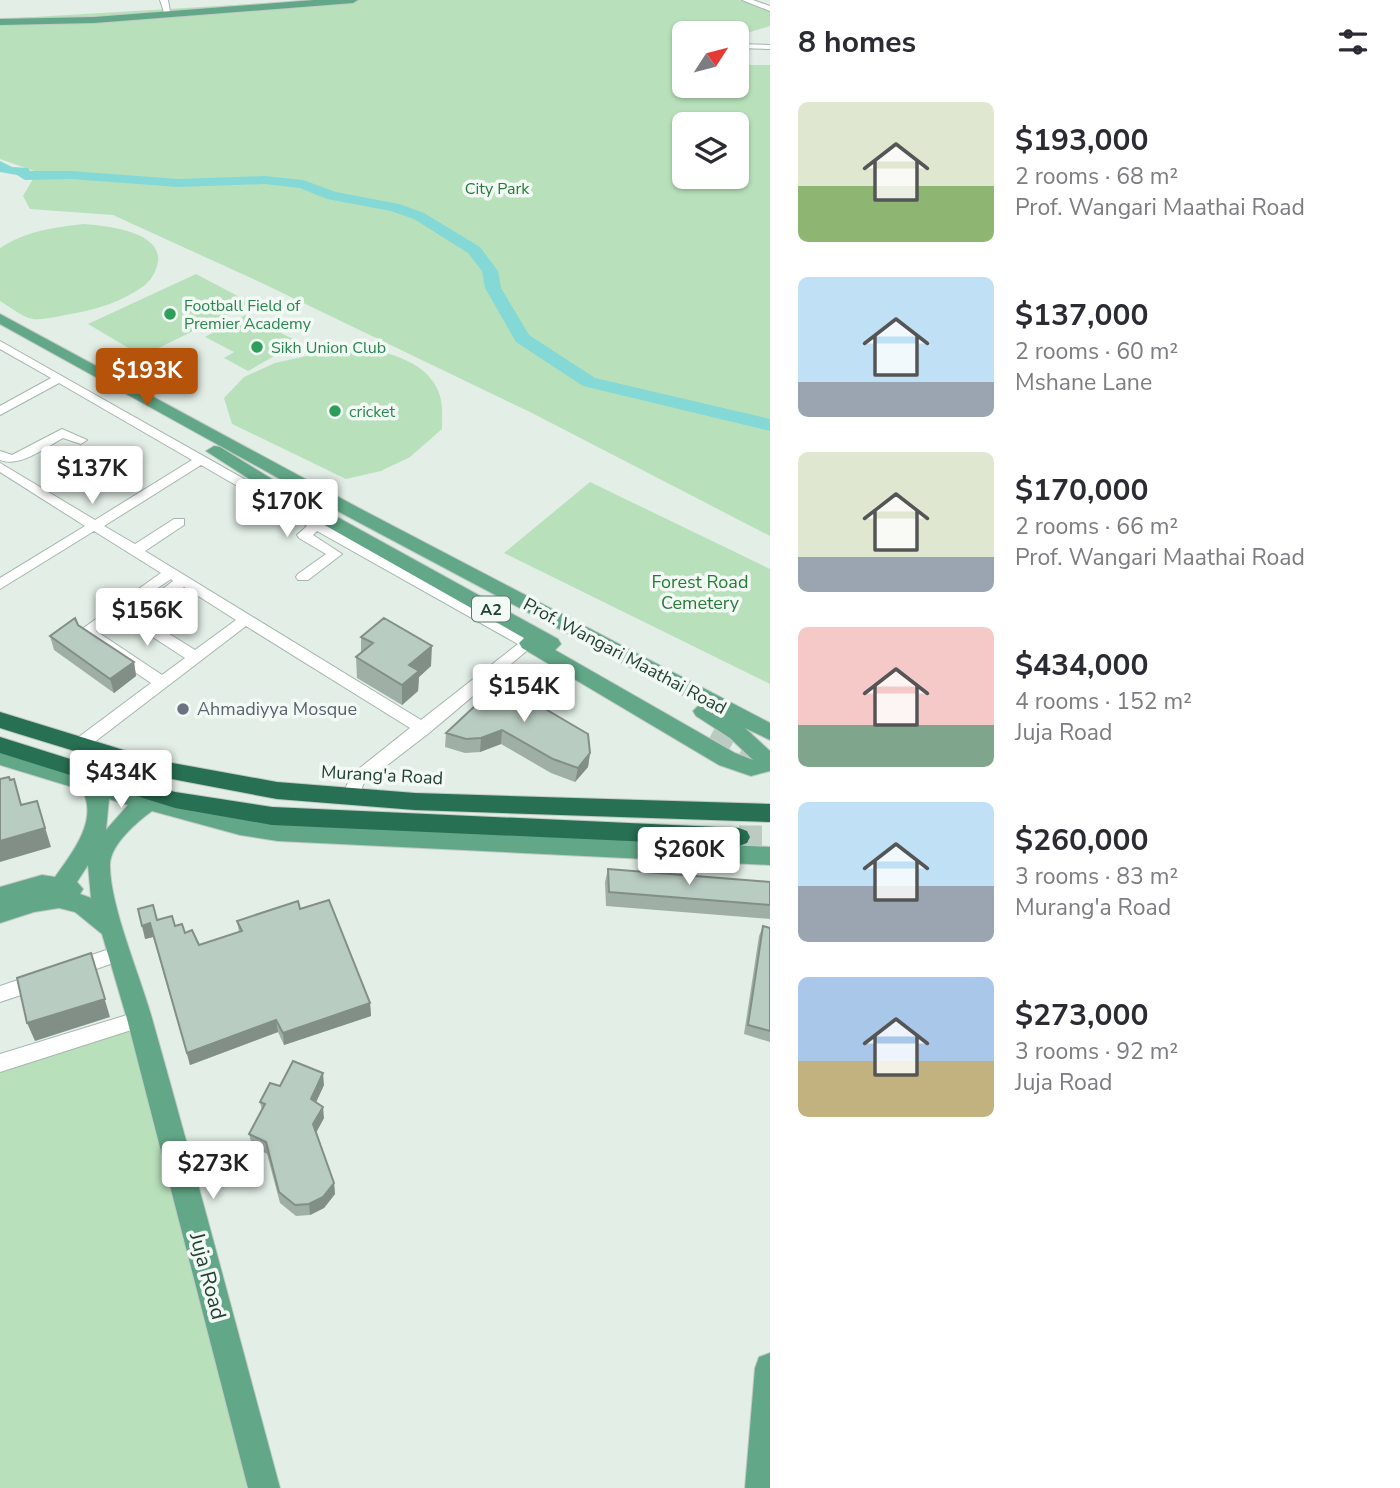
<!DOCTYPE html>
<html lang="en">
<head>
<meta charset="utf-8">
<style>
	body { margin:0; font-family:"Nunito Sans",sans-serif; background:#f2f2f3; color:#2b2b33; height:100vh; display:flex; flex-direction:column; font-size:26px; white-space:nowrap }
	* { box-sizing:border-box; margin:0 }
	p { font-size:23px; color:#7c7c81 }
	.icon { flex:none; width:38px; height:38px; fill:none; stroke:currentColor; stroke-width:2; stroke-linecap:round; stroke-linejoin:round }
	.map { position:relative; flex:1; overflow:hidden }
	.sheet { display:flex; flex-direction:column; background:#fff; width:630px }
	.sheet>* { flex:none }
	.needle { width:46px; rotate:54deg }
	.fabs { position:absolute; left:672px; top:21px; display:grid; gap:14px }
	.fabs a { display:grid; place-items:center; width:77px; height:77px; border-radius:10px; background:#fff; box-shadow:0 2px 5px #0004; font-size:35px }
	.price { position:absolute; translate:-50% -60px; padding:0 16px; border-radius:7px; background:#fff; color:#222; font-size:23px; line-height:46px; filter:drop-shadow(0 2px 4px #0008) }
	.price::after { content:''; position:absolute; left:50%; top:42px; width:21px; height:16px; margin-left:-10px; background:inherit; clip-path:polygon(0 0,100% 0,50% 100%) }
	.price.active { background:#b45309; color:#fff }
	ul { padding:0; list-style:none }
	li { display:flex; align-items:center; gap:21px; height:175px; padding:0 28px }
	li span { display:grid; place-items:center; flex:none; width:196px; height:140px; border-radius:10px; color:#555 }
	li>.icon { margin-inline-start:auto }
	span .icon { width:84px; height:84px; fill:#fffc; stroke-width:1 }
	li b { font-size:30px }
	h2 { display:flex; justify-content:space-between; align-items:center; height:84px; padding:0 28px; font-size:30px }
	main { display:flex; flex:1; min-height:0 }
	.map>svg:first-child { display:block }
	.green { fill:#b8e1bb; fill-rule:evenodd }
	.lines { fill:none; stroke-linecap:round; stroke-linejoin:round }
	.river { fill:#84d8d5; fill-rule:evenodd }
	.major-tunnel { stroke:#bbcbc2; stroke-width:23; stroke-dasharray:23 11; stroke-linecap:butt }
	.highway-tunnel { stroke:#bbcbc2; stroke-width:23; stroke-dasharray:23 11; stroke-linecap:butt }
	.minor-casing { stroke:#a4b6ac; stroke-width:2 }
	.major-casing { stroke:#c1cac5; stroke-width:2 }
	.highway-casing { stroke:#c1cac5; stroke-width:2 }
	.minor { fill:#fff; fill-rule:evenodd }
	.major { fill:#62a888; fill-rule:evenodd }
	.highway { fill:#287053; fill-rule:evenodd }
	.wall { fill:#9fafa6 }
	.shaded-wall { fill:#828f87 }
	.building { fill:#b9ccc1; stroke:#828f87; stroke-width:2 }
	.leisure-dot { fill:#2e9e5b; stroke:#f3faf5; stroke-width:2.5 }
	.worship-dot { fill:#6b7280; stroke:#f3faf5; stroke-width:2.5 }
	.labels { text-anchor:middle; stroke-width:7; stroke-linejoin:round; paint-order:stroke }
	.far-park-label { font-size:16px; fill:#257c36; stroke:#f3faf5 }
	.far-leisure-label { font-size:16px; fill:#27864d; stroke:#f3faf5; text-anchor:start }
	.shield { fill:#f3faf5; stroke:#5f786c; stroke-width:2 }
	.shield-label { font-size:16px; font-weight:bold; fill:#204031 }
	.park-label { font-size:18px; fill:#257c36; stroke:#f3faf5 }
	.street-label { font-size:18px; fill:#204031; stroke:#f3faf5 }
	.worship-label { font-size:18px; fill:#5b616d; stroke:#f3faf5; text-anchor:start }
	.near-street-label { font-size:21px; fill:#204031; stroke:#f3faf5 }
</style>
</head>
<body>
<main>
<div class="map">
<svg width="770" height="1488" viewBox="0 0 770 1488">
	<rect width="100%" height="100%" fill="#e2eee6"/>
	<path class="green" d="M317 0H740L770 11V26L737 36V33H684V53L673 57 684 66V86H737V65H770V536L530 412 264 284 113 215 30 209 23 196 37 172 0 159V19ZM684 124H737V177H684Z
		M85 224C106 226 162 231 158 262 156 271 152 279 145 285 123 302 92 311 65 315 55 317 43 320 33 319 22 317 10 307 0 301V248C26 231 55 227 85 224Z
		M196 274 251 303 142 356 88 324Z
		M245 315 299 342 248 371 224 358 234 352 205 337Z
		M356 345C389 354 429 360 440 396 443 406 442 419 442 429L410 457 381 471 346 479 232 424 224 398 244 377 275 363Z
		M590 482 770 569V684L504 553Z
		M140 1019 264 1488H0V1063Z"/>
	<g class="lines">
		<path class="river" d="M0 161 12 167 28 168 30 171H71L178 179 265 176 303 180 336 192 399 204 424 213 480 247 498 271 501 288 529 335 595 378 770 419V431L583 386 516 342 485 288 482 271 468 253 414 219 391 211 327 199 300 188 265 184 178 187 71 179 25 180 17 175 0 172Z"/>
		<path class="major-tunnel" d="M712 733 770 765"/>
		<path class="highway-tunnel" d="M739 837H770"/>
		<g class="minor-casing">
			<path id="minor" d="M160 0H168L170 12H164Z
				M742 0H753L770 6V11Z
				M737 44 770 45V49L737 48Z
				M0 341 329 527 534 639 536 643 429 733 364 783 356 801H344L342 797 351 775 410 728 246 626 84 750H72L70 746 72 742 151 683 83 637 82 629 161 573 94 531 0 589V578L85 526 0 472V463L95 520 192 460 59 383 0 415V406L51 378 0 349ZM201 465 307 526 297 535 299 538 326 554 298 574 296 577 298 580H308L342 554 313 535 317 531 518 644 421 720 145 551 184 525V519H174L135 544 104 526ZM171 579 173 581 151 598 180 620 185 622 192 617 168 598 184 587 236 620 195 650 128 608ZM119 615 185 658 162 675 96 631Z
				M62 429 87 440 81 444 63 438C46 447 20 468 0 460V451L12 455Z
				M121 945 127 948 130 953 127 958 74 977 68 975 65 969 68 963Z
				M39 973 45 975 48 981 45 987 0 1002V986Z
				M140 1011 147 1013 149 1019 147 1025 0 1072V1054Z"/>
		</g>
		<g class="major-casing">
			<path id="major" d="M314 0H358L353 3 94 23 0 25V19L94 17Z
				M0 314 357 507 770 723V740L745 728 770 751V771L751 776 719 765 522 648 519 643 524 638 291 506 206 451 214 446 220 447 275 481 318 501 319 507 558 639 561 644 555 650 735 753 753 760 730 738 696 716 693 711 700 704 345 515 0 324Z
				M0 749C90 777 185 809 278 823L770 847V865L278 841 240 835 152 811C137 822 111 844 110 864 109 905 142 980 153 1022 197 1177 238 1333 280 1488H248L127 1019 102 934 75 912 59 908 34 912 0 923V887L42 875 55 877C72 853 99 820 82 790L0 765ZM109 799 128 805 106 830ZM88 865 91 898 80 894 83 889 77 882Z
				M770 1353V1488H745L755 1368 759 1357Z"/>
		</g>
		<g class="highway-casing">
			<path id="highway" d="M0 712 156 760 277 782 415 793 770 804V822L415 810 277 799 156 776 19 734 0 728Z
				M0 737 175 792 272 807 739 828 747 831 750 837 747 843 739 846 272 825 175 808 0 753Z"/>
		</g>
		<use href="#minor" class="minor"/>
		<use href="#major" class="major"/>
		<use href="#highway" class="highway"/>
	</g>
	<path class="wall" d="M78 625 134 662 136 676 114 693 54 650 50 636Z
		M361 637 431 666 419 677 418 691 402 705 357 678 356 657 361 653Z
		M532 701 590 753 588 767 575 782 551 773 501 744 480 752 465 753 445 747 446 733Z
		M608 869 770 882V919L606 906 605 882Z
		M300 909 370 1003 371 1016 284 1045 278 1032 190 1065 153 937 145 939 157 920 175 926 199 945 239 932 237 921Z
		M763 926 770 928V1042L744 1034 759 936Z
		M324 1085 316 1102 324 1118 316 1133 334 1183 335 1194 324 1208 310 1215 296 1216 280 1203 267 1154 252 1145 249 1134 262 1110 260 1102Z"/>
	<path class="shaded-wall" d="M432 646 431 666 419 677 418 691 402 705V685L409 665Z
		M134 662 136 676 114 693 110 679Z
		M534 687 532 701 525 697Z
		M502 730 501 744 480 752 481 738Z
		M590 753 588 767 575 782 578 768Z
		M37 801 51 847 0 862V841Z
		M150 923 153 937 145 939 142 926Z
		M91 953 110 1017 35 1041 27 1023Z
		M370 1003 371 1016 284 1045 283 1033Z
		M276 1020 278 1032 190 1065 187 1053Z
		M323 1073 324 1085 312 1111 311 1099Z
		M323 1107 324 1118 314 1136 313 1124Z
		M334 1183 335 1194 324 1208 310 1215 309 1204Z"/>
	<path class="building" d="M75 618 78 625 134 662 110 679 50 636Z
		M384 618 432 646 409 665 419 671 402 685 356 657 373 643 361 637Z
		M508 675 534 687 525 697 588 734 590 753 578 768 553 759 502 730 481 738 466 739 446 733Z
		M9 777 10 780 14 779 21 805 37 801 45 828 0 841V779Z
		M608 869 770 882V905L609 892Z
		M329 900 370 1003 283 1033 276 1020 187 1053 150 923 142 926 138 909 153 905 157 920 172 916 175 926 182 924 185 933 192 930 199 945 242 931 237 921 298 901 300 909Z
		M763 926 770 928V1031L748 1025Z
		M91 953 105 999 27 1023 17 978Z
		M293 1061 323 1073 311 1099 323 1107 313 1124 334 1183 323 1197 309 1204 295 1205 279 1192 266 1142 249 1134 265 1104 260 1102 270 1083 280 1086Z"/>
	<g class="leisure-dot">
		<circle cx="170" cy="314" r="7"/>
		<circle cx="257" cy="347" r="7"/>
		<circle cx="335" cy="411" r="7"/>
	</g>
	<circle class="worship-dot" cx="183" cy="709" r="7"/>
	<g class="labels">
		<g class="far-park-label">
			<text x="497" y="194">City Park</text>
		</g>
		<g class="far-leisure-label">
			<text x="184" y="311">Football Field of<tspan x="184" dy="18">Premier Academy</tspan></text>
			<text x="271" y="353">Sikh Union Club</text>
			<text x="349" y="417">cricket</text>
		</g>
		<rect class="shield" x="472" y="596.5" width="38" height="25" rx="5"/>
		<g class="shield-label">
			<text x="491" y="615">A2</text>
		</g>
		<g class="park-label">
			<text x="700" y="588">Forest Road<tspan x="700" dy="21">Cemetery</tspan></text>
		</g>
		<g class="street-label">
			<text transform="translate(625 656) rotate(28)" y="6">Prof. Wangari Maathai Road</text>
			<text transform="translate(382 775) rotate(3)" y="6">Murang'a Road</text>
		</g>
		<g class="worship-label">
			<text x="197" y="715">Ahmadiyya Mosque</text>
		</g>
		<g class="near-street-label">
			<text transform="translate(208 1276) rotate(75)" y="7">Juja Road</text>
		</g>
	</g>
</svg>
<div class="fabs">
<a><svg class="needle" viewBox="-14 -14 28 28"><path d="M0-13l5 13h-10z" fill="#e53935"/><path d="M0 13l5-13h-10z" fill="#7c7c81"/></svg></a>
<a><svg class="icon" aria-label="layers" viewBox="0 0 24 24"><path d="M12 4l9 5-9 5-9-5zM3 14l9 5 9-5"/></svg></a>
</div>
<b class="price active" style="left:147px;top:408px">$193K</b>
<b class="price" style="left:92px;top:506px">$137K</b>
<b class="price" style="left:287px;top:539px">$170K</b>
<b class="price" style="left:147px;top:648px">$156K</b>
<b class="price" style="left:524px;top:724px">$154K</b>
<b class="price" style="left:121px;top:810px">$434K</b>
<b class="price" style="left:689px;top:887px">$260K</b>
<b class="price" style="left:213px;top:1201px">$273K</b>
</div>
<section class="sheet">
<h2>8 homes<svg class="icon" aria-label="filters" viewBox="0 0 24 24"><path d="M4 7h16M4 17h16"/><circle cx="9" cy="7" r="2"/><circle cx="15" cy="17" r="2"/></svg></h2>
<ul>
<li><span style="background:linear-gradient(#dfe7d0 60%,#8fb573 0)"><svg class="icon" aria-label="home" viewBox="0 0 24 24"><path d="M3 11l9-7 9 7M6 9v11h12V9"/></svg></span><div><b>$193,000</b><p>2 rooms · 68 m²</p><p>Prof. Wangari Maathai Road</p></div></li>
<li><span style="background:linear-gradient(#bfe0f5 75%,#9aa5b1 0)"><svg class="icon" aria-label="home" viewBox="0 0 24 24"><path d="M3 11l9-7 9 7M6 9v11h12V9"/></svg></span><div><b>$137,000</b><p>2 rooms · 60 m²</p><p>Mshane Lane</p></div></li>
<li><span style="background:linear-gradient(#dfe7d0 75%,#9aa5b1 0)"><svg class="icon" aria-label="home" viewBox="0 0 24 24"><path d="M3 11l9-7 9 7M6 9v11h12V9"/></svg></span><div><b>$170,000</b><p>2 rooms · 66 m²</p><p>Prof. Wangari Maathai Road</p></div></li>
<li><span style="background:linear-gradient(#f6c9c9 70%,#7fa58c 0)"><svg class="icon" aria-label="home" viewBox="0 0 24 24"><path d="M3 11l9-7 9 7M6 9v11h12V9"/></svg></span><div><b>$434,000</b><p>4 rooms · 152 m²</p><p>Juja Road</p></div></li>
<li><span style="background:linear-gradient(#bfe0f5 60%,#9aa5b1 0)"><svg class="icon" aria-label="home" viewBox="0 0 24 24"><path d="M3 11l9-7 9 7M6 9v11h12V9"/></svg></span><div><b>$260,000</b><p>3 rooms · 83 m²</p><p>Murang'a Road</p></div></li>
<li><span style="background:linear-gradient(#a9c7e8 60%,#c2b280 0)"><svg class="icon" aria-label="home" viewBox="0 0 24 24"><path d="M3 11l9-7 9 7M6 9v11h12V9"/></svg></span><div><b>$273,000</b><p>3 rooms · 92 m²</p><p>Juja Road</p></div></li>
</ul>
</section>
</main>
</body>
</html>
